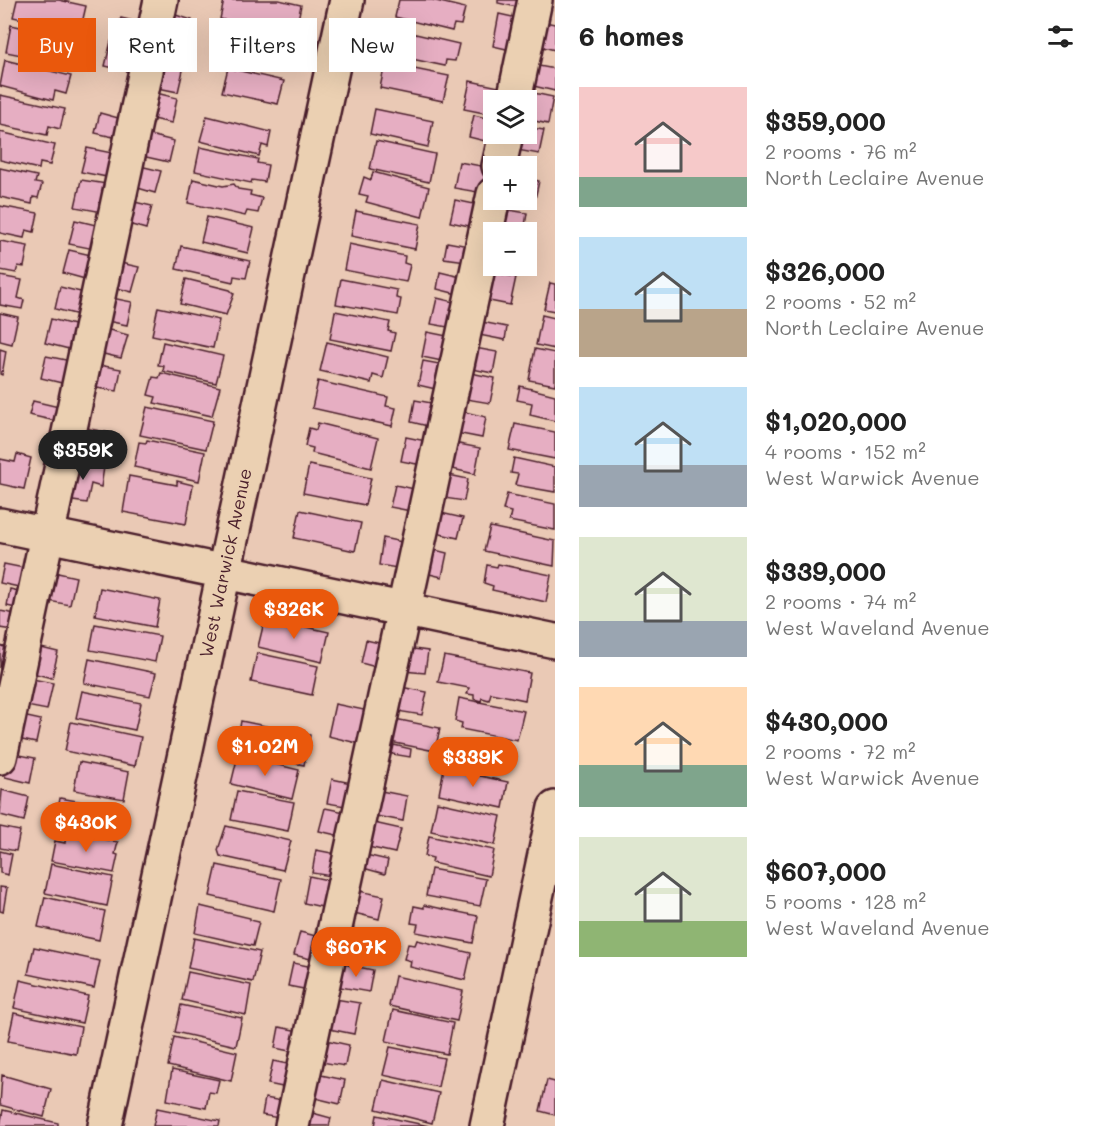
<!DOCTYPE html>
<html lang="en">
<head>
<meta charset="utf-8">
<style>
	body { margin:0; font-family:Mali,sans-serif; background:#f6f6f6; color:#222; height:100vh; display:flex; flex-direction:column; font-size:22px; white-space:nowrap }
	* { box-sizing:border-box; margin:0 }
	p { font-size:20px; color:#767676 }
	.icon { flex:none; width:33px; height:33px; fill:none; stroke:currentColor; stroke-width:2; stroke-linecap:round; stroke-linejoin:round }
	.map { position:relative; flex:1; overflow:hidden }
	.side { display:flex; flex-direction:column; background:#fff; width:546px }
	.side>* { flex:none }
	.banner { position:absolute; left:18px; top:18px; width:447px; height:54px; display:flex; gap:12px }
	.fabs { position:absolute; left:483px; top:90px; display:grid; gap:12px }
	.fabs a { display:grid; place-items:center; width:54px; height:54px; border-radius:0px; background:#fff; box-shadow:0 6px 24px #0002; font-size:30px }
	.price { position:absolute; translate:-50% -51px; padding:0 14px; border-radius:21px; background:#ea580c; color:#fff; font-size:20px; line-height:39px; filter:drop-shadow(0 2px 3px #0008) }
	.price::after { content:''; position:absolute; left:50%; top:36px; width:18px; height:14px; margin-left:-9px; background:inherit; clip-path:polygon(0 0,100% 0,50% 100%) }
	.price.current { background:#222; color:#fff }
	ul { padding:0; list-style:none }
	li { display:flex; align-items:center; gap:18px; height:150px; padding:0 24px }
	li span { display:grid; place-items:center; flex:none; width:168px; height:120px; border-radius:0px; color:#555 }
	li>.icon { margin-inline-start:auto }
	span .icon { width:72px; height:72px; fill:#fffc; stroke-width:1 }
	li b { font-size:26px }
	h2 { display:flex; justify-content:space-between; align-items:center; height:72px; padding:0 24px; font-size:26px }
	.tag { padding:0 21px; border-radius:0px; background:#fff; box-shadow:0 6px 24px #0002; font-size:21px; line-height:54px }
	.tag.current { background:#ea580c; color:#fff }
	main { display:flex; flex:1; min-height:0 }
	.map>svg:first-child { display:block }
	.building { fill:#e6aec2; stroke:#4a1f2b; stroke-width:1.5 }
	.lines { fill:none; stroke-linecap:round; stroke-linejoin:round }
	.minor-casing { stroke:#4a1f2b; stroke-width:38 }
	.minor { stroke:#ebd0b2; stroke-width:33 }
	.labels { text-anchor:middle; stroke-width:5; stroke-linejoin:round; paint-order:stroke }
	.street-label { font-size:18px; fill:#4a1f2b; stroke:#ebd0b2 }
</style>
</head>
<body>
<main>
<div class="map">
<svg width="555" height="1126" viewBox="0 0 555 1126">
	<rect width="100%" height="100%" fill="#eac9b5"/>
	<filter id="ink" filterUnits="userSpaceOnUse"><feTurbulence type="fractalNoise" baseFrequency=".0167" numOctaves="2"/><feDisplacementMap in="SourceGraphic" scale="12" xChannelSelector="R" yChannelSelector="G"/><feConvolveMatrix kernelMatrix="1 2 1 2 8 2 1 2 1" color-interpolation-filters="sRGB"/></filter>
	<g filter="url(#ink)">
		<path class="building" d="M17 0H59L86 6 80 32 13 17Z
			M224 0H279L301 5 295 35 220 19Z
			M399 0H432L465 8 461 25 454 24 452 31 395 17Z
			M498 0H524L522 8 498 3Z
			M169 13 192 20 186 44 162 37Z
			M499 14 522 19 515 51 493 46Z
			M121 18 142 23 137 42 116 37Z
			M545 22 555 24V50L539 46Z
			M11 25 77 39 72 63 62 61 61 63 6 52Z
			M394 29 459 44 455 61 446 60 445 66 388 54Z
			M219 33 287 48 282 70 214 56Z
			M111 41 138 46 132 72 105 66Z
			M5 60 71 76 66 94 55 91 53 100 0 86Z
			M159 60 184 66 178 92 153 87Z
			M385 63 449 76 443 101 380 88Z
			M534 65 555 69V91L529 85Z
			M228 68 284 81 278 104 222 92Z
			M470 81 504 88 502 100H494V115L464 109Z
			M152 92 177 98 172 123 147 118Z
			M529 92 553 97 548 124 526 119Z
			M0 95 65 109 60 129 49 126 47 135 0 125Z
			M375 109 433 121 428 147 370 134Z
			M100 113 122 119 118 138 95 133Z
			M474 115 494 120 493 143 469 137Z
			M207 116 271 132 268 147 262 145 259 156 200 141Z
			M526 127 544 130 539 154 517 150 520 134H526Z
			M0 132 55 145 50 165 40 163 39 169 0 160Z
			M142 133 174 141 169 162 137 155Z
			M376 141 435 154 429 182 370 169Z
			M200 147 258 159 257 163 268 165 265 182 252 180 251 183 195 171Z
			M87 148 112 153 107 177 81 172Z
			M459 162 487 167 483 193 454 188Z
			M136 165 161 171 155 193 131 186Z
			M0 168 37 176 35 183 42 184 38 198 33 197 32 204 0 197Z
			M373 172 429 187 422 217 366 202 368 196 359 194 364 177 371 180Z
			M526 178 539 181 534 204 512 200H526Z
			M193 179 223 186 234 184 238 189 251 191 250 195 262 198 258 213 247 211 245 216 188 203Z
			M81 180 107 184 102 212 75 207Z
			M126 200 152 206 146 229 121 222Z
			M455 200 479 205 474 227 450 222Z
			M0 206 38 213 34 232 26 230 24 238 0 233Z
			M503 209 527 213 524 232H500Z
			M356 211 420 224 415 249 351 236Z
			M207 217 254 228 248 253 201 242Z
			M75 220 100 226 94 249 69 244Z
			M0 241 28 246 24 267 18 266 16 273 0 270Z
			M447 242 469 246 466 261 444 258Z
			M349 244 405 256 404 263 410 265 406 282 344 270Z
			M181 246 250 261 246 278 234 276 233 282 176 269Z
			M69 250 91 255 85 279 63 273Z
			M116 262 139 267 132 292 110 286Z
			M440 272 465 278 461 295 437 289Z
			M490 272 516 277 510 305 484 300Z
			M0 276 22 280 18 298 24 300 22 309 0 305Z
			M186 279 230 290 234 294 226 315 180 304Z
			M341 279 397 290 396 298 401 299 398 315 336 304Z
			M550 283 555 284V311L544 309Z
			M60 287 85 293 79 315 55 309Z
			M107 297 132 302 127 325 102 320Z
			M437 298 458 303 453 328 431 324Z
			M158 307 219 320 213 348 152 335Z
			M335 311 390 322 388 331 395 333 391 351 330 339Z
			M0 313 18 317 12 344 0 341Z
			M542 315 555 318V349L536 345Z
			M51 319 78 326 73 350 45 343Z
			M482 322 507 327 505 340 479 335Z
			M102 328 128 335 121 358 95 352Z
			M427 332 452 337 447 362 422 357Z
			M163 342 223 356 216 383 163 371 164 366 158 365Z
			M327 342 388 357 383 378 373 375 371 383 320 371Z
			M475 348 497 352 493 373 472 369Z
			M0 349 6 351 2 375 0 374Z
			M535 349 555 353V385L529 380Z
			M46 356 71 361 66 384 41 378Z
			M423 361 445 365 440 390 418 385Z
			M93 364 121 369 117 391 90 387Z
			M161 373 220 387 212 416 154 403 156 397 148 395 153 377 159 378Z
			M471 373 495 378 490 403 466 399Z
			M318 381 388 397 386 406 396 408 392 426 312 408Z
			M520 386 555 395V421L530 415 532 403 517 400Z
			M415 400 437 404 432 427 411 422Z
			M33 401 59 407 56 421 29 415Z
			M147 407 213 421 206 449 140 435Z
			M461 411 486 417 482 438 456 433Z
			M318 423 378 438 371 468 312 453 313 448 305 446 309 428 316 430Z
			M515 424 555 432V459L509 450Z
			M80 427 106 432 100 460 74 455Z
			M406 437 431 442 427 466 401 461Z
			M147 440 205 452 199 481 134 467 139 442 146 443Z
			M454 443 480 448 475 474 448 468Z
			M17 454 31 458 24 489 0 484V459L15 462Z
			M514 458 555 467V492L515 485 518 474 511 473Z
			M73 461 104 467 101 487 91 484 87 503 66 500Z
			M309 465 371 478 365 505 303 493Z
			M449 475 468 479 464 501 444 498Z
			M129 476 177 485V481L193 485 186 524 123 512Z
			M395 485 420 490 416 512 390 507Z
			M507 494 555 504V530L509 521 511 512 503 510Z
			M300 510 361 523 355 551 294 538Z
			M441 513 463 518 458 538 436 533Z
			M490 527 555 541 554 566 484 551Z
			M383 538 407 543 403 569 379 565Z
			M431 549 447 553 442 577 425 573Z
			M4 564 29 569 24 588 0 583Z
			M498 564 551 575 546 602 492 590 493 586 484 583 487 565 497 567Z
			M49 571 76 577 70 605 43 600Z
			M100 588 160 600 155 627 95 615Z
			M10 589 23 592 20 609 7 606Z
			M0 611 16 614 12 630 0 628Z
			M265 618 329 632 322 662 258 647Z
			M95 624 160 636 155 662 90 650Z
			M366 640 388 645 383 669 361 663Z
			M0 646 10 648 5 671 0 670Z
			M33 646 58 652 52 678 28 672Z
			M406 648 428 651 425 673 403 671Z
			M257 653 318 666 312 695 251 682Z
			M444 656 530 673 525 700 491 693 489 700 482 698 481 701 474 699V695L467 694 469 688 438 682Z
			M89 659 156 673 150 696 84 683Z
			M27 678 53 683 47 710 21 705Z
			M401 687 427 692 422 715 397 711Z
			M82 691 141 703 135 730 76 718Z
			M459 698 524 711 517 740 461 729 462 723 455 721Z
			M335 704 369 711V746L328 736Z
			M18 715 41 720 36 743 13 738Z
			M395 719 440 728 435 751 390 742Z
			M241 721 310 735 304 765 236 751Z
			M71 722 141 737 135 766 65 751Z
			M394 745 411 749 410 757 392 754Z
			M10 753 35 758 30 783 5 777Z
			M238 755 299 770 292 799 231 784Z
			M79 762 129 772 124 799 74 790Z
			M444 768 508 782 503 808 439 794Z
			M332 779 356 784 351 807 327 803Z
			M2 790 29 797 24 821 0 815Z
			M237 791 294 802 288 831 231 820Z
			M381 791 407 796 403 821 376 816Z
			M60 798 122 809 117 833 56 822Z
			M437 802 501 816 495 845 431 831Z
			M325 808 350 813 345 837 319 831Z
			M374 823 401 829 395 853 368 847Z
			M226 826 291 841 283 870 220 856 218 850Z
			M0 827 20 831 16 851 0 848Z
			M66 832 118 842 115 854 118 855 114 873 51 861 55 841 65 843Z
			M429 836 494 850 489 876 432 863 433 858 425 856Z
			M316 850 342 855 337 877 312 873Z
			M0 851 12 854 8 875 0 873Z
			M366 855 388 860 385 874 363 868Z
			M51 864 113 877 107 906 45 893Z
			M217 865 281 879 274 911 210 896Z
			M431 869 486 879 480 906 426 896Z
			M309 876 337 882 331 909 304 903Z
			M0 887 7 888 3 912 0 911Z
			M359 891 384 896 379 919 354 913Z
			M45 897 105 911 99 940 38 927Z
			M424 905 478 916 473 943 416 932 418 924 411 923 414 906 424 908Z
			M200 906 250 918V920L259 922 253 946 195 933Z
			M350 929 375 932 371 957 345 954Z
			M300 932 324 938 319 961 294 955Z
			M194 938 260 952 253 982 188 968Z
			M417 940 471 953 465 980 410 967 411 961 404 959 408 944 415 945Z
			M34 947 100 961 94 988 28 974Z
			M293 963 318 968 314 991 288 986Z
			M344 964 373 970 369 992 340 987Z
			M188 972 251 985 246 1015 182 1000Z
			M395 976 463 991 457 1021 389 1006Z
			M20 980 88 996 82 1023 14 1008Z
			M335 999 360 1003 354 1034 329 1029Z
			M181 1005 242 1018 236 1046 175 1032Z
			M393 1010 453 1023 447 1054 386 1041Z
			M14 1013 81 1027 76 1054 8 1041Z
			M279 1027 304 1032 299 1053 275 1048Z
			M174 1037 237 1052 231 1081 168 1066Z
			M326 1040 349 1045 345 1066 321 1062Z
			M390 1047 444 1058 438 1087 383 1075Z
			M273 1061 297 1066 292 1089 268 1084Z
			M172 1070 219 1080 216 1093 209 1092 206 1108 167 1100Z
			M2 1075 51 1089 44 1117 0 1105Z
			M321 1075 345 1080 340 1104 315 1098Z
			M383 1080 439 1093 432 1123 376 1109Z
			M547 1080 555 1082V1115L540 1111Z
			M265 1098 288 1102 284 1119 262 1115Z
			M157 1108 220 1121 219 1126H153Z
			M3 1110 58 1123V1126H0Z
			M309 1112 331 1118 329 1126H305Z
			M377 1115 429 1126H375Z"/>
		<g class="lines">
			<g class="minor-casing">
				<path id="minor" d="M514 100 535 0
					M499 166 506 134
					M0 525 555 641
					M0 757 161 0
					M105 1126 347 0
					M292 1126 494 194
					M487 1126 555 808"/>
			</g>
			<use href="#minor" class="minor"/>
		</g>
	</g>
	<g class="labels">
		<g class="street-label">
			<text transform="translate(226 563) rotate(-78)" y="6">West Warwick Avenue</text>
		</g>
	</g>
</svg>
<div class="fabs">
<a><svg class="icon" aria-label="layers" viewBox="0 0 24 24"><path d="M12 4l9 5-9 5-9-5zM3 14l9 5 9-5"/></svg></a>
<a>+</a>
<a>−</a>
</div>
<b class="price current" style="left:83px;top:481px">$359K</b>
<b class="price" style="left:294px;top:640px">$326K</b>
<b class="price" style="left:265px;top:777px">$1.02M</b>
<b class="price" style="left:473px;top:788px">$339K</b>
<b class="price" style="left:86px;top:853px">$430K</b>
<b class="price" style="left:356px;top:978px">$607K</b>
<div class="banner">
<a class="tag current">Buy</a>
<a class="tag">Rent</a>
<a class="tag">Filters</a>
<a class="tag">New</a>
</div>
</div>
<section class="side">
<h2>6 homes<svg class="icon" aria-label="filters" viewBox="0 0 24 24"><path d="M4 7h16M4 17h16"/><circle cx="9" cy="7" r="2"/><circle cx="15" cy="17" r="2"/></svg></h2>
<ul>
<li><span style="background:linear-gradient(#f6c9c9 75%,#7fa58c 0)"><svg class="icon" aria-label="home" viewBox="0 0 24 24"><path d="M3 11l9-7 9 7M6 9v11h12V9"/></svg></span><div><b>$359,000</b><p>2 rooms · 76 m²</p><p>North Leclaire Avenue</p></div></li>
<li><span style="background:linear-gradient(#bfe0f5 60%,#b9a48a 0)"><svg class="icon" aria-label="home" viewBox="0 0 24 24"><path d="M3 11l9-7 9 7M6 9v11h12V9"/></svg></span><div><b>$326,000</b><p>2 rooms · 52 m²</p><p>North Leclaire Avenue</p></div></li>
<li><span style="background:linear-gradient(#bfe0f5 65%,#9aa5b1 0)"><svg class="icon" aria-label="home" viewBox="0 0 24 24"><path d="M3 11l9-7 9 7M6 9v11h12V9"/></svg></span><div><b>$1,020,000</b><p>4 rooms · 152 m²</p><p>West Warwick Avenue</p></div></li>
<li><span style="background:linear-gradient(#dfe7d0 70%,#9aa5b1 0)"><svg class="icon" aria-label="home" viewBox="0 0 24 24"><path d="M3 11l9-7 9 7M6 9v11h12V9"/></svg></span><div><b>$339,000</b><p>2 rooms · 74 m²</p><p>West Waveland Avenue</p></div></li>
<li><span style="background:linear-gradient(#ffd9b3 65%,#7fa58c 0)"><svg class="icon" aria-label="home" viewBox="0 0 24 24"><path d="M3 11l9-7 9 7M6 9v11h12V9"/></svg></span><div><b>$430,000</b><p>2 rooms · 72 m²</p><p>West Warwick Avenue</p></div></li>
<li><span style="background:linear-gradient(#dfe7d0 70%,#8fb573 0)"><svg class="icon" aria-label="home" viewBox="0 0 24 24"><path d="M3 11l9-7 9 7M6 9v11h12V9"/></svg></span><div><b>$607,000</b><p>5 rooms · 128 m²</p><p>West Waveland Avenue</p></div></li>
</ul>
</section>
</main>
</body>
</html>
